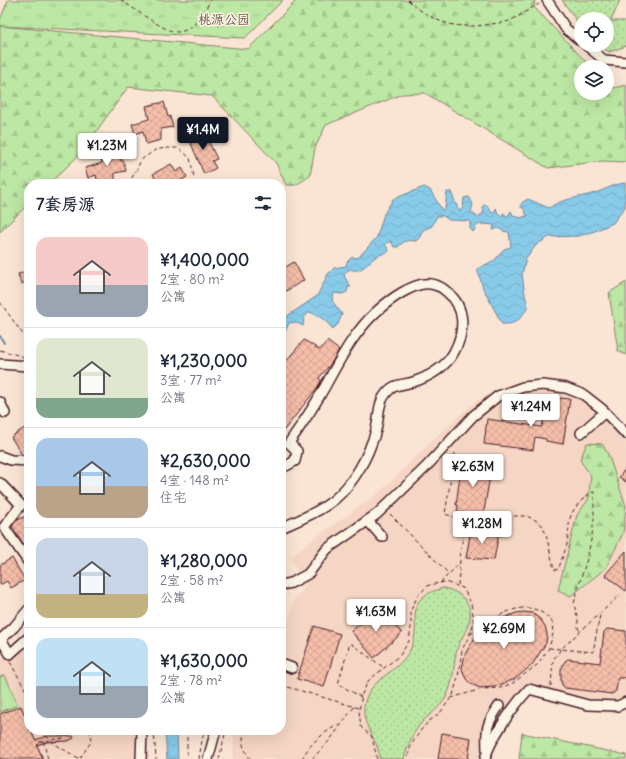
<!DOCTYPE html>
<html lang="zh">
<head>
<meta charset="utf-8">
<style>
	body { margin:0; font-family:Delius,"LXGW WenKai TC",sans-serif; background:#f2f2f3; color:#1f2937; height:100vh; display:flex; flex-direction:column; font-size:15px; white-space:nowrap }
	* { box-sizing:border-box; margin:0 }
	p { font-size:13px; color:#747a83 }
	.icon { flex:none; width:22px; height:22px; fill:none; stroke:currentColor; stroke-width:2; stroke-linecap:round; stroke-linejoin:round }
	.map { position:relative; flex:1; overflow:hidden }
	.details { position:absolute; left:24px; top:179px; width:262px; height:556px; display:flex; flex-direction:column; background:#fff; border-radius:16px; box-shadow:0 4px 16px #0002 }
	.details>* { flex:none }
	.tools { position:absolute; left:574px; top:12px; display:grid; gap:8px }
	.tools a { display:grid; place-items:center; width:40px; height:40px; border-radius:50%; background:#fff; box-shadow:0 4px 16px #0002; font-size:20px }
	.price { position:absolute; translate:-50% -34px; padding:0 9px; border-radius:4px; background:#fff; color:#222; font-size:13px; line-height:26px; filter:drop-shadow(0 1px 2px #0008) }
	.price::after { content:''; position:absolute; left:50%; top:24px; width:12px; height:9px; margin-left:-6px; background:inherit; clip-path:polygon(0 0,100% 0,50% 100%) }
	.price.current { background:#111827; color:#fff }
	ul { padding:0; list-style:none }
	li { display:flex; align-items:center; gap:12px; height:100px; padding:0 12px }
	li+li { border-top:1px solid #e0e1e3 }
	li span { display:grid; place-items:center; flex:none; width:112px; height:80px; border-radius:12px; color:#555 }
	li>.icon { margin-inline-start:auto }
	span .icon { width:48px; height:48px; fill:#fffc; stroke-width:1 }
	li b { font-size:17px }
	h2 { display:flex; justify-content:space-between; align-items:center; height:48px; padding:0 12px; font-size:17px }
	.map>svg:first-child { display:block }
	.built { fill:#f5d5c3 }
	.grass { fill:url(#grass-dots); stroke:#848368 }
	.forest { fill:url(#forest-firs); stroke:#848368 }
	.park { fill:url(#park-tufts); stroke:#848368 }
	.pitch { fill:#bde7a4; stroke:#848368 }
	.water { fill:url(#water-waves); stroke:#6f869d }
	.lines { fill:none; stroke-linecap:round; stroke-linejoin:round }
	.stream { stroke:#6f869d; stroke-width:2 }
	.building { fill:url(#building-cross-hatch); stroke:#4a1f2b }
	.minor-casing { stroke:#4a1f2b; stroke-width:12 }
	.path { stroke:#4a1f2b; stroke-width:1; stroke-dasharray:4 3; stroke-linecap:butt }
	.minor { stroke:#fcf5e5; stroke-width:9 }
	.labels { text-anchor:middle; stroke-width:3; stroke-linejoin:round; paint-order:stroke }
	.park-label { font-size:13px; fill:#675149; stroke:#fcf5e5 }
</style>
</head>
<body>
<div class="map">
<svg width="626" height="759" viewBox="0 0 626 759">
	<defs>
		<pattern id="grass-dots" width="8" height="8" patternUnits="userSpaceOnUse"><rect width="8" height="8" fill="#bde7a4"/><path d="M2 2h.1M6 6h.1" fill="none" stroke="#a4c68d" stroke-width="1.8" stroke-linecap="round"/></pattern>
		<pattern id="forest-firs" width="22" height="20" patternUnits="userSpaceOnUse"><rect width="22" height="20" fill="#bde7a4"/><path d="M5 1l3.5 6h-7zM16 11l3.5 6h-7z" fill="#a4c68d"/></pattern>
		<pattern id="park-tufts" width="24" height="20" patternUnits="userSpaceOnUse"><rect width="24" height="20" fill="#bde7a4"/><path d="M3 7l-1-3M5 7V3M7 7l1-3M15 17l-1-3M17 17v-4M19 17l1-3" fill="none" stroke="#a4c68d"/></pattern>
		<pattern id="water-waves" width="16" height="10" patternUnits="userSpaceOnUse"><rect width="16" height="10" fill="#88cbe9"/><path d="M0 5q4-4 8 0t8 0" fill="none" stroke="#77aec8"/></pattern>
		<pattern id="building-cross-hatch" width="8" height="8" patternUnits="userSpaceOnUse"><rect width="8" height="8" fill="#f5bea9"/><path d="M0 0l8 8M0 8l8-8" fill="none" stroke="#d4a392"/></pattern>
	</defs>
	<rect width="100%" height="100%" fill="#fae4d3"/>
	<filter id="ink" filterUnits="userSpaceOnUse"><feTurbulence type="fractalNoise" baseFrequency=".025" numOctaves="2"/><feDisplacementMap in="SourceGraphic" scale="8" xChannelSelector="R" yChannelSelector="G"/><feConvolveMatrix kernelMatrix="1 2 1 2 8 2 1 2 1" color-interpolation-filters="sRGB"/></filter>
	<g filter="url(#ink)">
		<path class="built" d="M538 380 561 381 582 388 595 396 626 425V709L613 713 602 712 557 703 537 694H532L501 734 494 750 492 759H233L234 735 236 730H281V650L294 600 306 586 291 559 300 549 380 492 442 431 475 402 501 389 517 383Z
			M29 631V730H145L149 759H0V661Z"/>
		<path class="grass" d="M562 0H620L611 21H626V46L609 52 599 45H607V19H581V27Z
			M443 588C461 591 476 605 468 625 465 634 458 643 456 653 453 669 454 681 446 697 440 708 431 713 423 721 412 733 408 745 404 759H380C379 740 362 727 364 708 366 679 398 674 410 650 425 622 398 600 443 588Z"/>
		<path class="forest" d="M297 0H535L534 7 591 67H581V93H607V83L613 88 626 85V162L603 161 548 168 425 93 402 94 326 125 315 148 310 176 296 185H286L276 163 212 96 128 87 80 154 49 184H29V203L0 232V26L248 49Z
			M626 282V355L618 351 609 293Z
			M587 443 602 444 608 454 626 506 623 533 606 568 571 596 558 590 577 515 588 500 591 476 580 460Z
			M522 733 626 755V759H519Z"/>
		<path class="park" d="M8 0H283L245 38 0 26V20Z"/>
		<path class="pitch" d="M5 675 18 705 0 712V677Z"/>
		<path class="water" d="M625 183V207L613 223 595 231 579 236 549 237 536 245 526 259 522 274 525 295 528 307C520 319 517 325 502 324L483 288 477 269 495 260 504 249 511 247 509 232 503 231 498 228 493 230 494 225 484 224 477 225 473 232 470 228V221L449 220 443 216H437L432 226 423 230 420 237 416 241C408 240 404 240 398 247H394L391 241 385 244 389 251C384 254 378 255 374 258 367 264 360 274 350 269L344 273 345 278 351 287H348L347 292 342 294 334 293 332 301 342 314 338 324 333 329C326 321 319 315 309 312L304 318 303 326 295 322 289 323 281 340V326L286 317 317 296 328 274 334 268 346 266 347 262 352 257 358 258 377 237 384 214 393 199 424 187 430 190 442 210 445 209 447 192H451L459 211 463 208 464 198 469 197 473 204 471 212 479 218 480 215H482L484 210 482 207 484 205H487L492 213 495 211 496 208 498 214H500L501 216H503V213L505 214 507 217 511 211 513 215 520 218 527 216 524 209 520 206 523 202 528 199 549 208C562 198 580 198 595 193 605 190 614 184 625 183Z
			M165 730H177L178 759H167Z"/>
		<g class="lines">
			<path class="stream" d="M0 336 4 343"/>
		</g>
		<path class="building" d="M164 102 168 117 170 116 173 127 161 129V140L146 144 143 131 135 134 132 124 149 119 146 106Z
			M196 130 199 137 205 134 217 159 212 161 216 168 204 174 187 134Z
			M117 146 121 161 123 160 126 171 115 173V184H98L96 175 88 178 85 168 102 163 99 150Z
			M171 164 176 172 182 168 187 177 180 181 182 184H158L153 174Z
			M294 262 304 280 281 294V270Z
			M29 271V281L21 284 18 274Z
			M304 340 320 350 327 341 339 350 332 362 319 378 321 381 317 388 281 434V358L285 362Z
			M548 397 570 399 563 444 546 441V439L535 437 533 450 484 444 487 419 542 427Z
			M29 425V452L25 455H22L11 437Z
			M462 461 492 464 483 517 463 515V513L457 512 458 505H456Z
			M626 468V482L619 477Z
			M29 514V542L24 545 12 526 16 521Z
			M471 529 499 532 494 560 466 558Z
			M626 551V591L605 575Z
			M12 558 25 580 11 588 7 581 0 585V565Z
			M379 608 402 633 374 658 351 631Z
			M524 612 532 613 540 619 545 626 547 634 546 643 532 665 515 679 494 687 480 688 471 684 466 679 462 669 465 654 476 636 489 624 516 613Z
			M314 626 340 634 324 687 297 679Z
			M607 629 626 631V676L624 678H618L616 691 612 694 565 688 562 685 561 680V669L565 661 568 659 600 663 604 632Z
			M21 706 29 725V730H31L35 740 48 736H73L74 738 68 741 47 742 37 745 43 759H0V714Z
			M442 733 471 738 468 759H438Z"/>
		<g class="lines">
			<g class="minor-casing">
				<path id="minor" d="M547 0 566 29 581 41
					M586 45 604 60 626 62
					M0 364 29 366
					M0 402 5 413
					M581 433 605 412
					M0 456 11 460 29 461
					M281 465 286 466 295 461 297 451 289 443
					M0 483 21 505 4 527 29 563
					M368 521 382 537
					M281 528C297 521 312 515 327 505 348 491 364 465 372 442 375 435 377 426 378 419 379 412 379 405 383 398 392 383 399 386 413 382 429 377 446 367 454 352 465 332 466 307 447 292 443 288 437 285 431 284 414 281 388 301 376 312 350 336 336 368 319 397 310 413 299 428 289 443
					M281 585 291 583 308 574 327 549 377 514 426 467 473 416 498 396 523 387 543 385 566 388 584 395 602 409 626 434
					M1 639 10 654 29 637
					M0 640 14 627 29 609
					M281 664 292 668
					M487 751C486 728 486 725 499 706
					M141 759 142 730
					M208 759 216 730
					M485 759C490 739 515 704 529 689L588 705 618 706 626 702"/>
			</g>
			<path class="path" d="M121 0C132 7 166 33 178 32 193 31 205 13 210 0
				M408 0C434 24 457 30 491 24 497 23 504 23 509 21 520 16 529 9 539 4
				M128 184 136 171 141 160 155 150 166 148H179L190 158 194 177
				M0 302 29 343
				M0 350 28 358
				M455 453 445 514 473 523 491 521 504 516H527L537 521 542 525 546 534 554 569 556 570 559 568C561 560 565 552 567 544 571 520 565 517 584 498 588 495 590 492 594 492V519L592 535 587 559 578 588 574 604 578 620V628L580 632
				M390 514 449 574
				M281 566 283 575
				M440 583 459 564
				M458 585 461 547 467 521
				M281 606 284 592
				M549 648 593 652 600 615
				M10 662 29 696
				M281 685 359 708
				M551 686 553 660 561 649 620 595
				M361 697 338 684 350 643 383 667
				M451 698 482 689 500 688 513 683 537 665 549 648 553 634 552 621C548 617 542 612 537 610 514 601 487 623 469 635
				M42 730C49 743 67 751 80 759
				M154 730 156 759
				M187 730V759
				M246 730C240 743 243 747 250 759
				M44 734V744L48 759
				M39 742 64 738 73 730
				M80 758 91 742 90 730
				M199 759 202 740 205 730
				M219 759 226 730
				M302 759C310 742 325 732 341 723
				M312 759 330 740 354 707
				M377 759 372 737 361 727 359 711 362 694 368 681 400 655 409 641 411 627V610L418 595 429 585 445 582 463 588 471 603 474 622 469 636 462 650 458 677 453 695 440 713 429 721 421 730 411 745 407 759"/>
			<use href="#minor" class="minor"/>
		</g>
	</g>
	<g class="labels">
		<g class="park-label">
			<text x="224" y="24">桃源公园</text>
		</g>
	</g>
</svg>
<div class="tools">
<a><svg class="icon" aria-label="locate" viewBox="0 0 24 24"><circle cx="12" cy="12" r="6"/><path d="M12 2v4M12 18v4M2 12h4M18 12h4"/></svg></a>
<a><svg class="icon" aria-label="layers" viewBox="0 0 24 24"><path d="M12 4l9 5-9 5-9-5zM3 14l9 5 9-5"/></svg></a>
</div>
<b class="price current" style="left:203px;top:151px">¥1.4M</b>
<b class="price" style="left:107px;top:167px">¥1.23M</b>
<b class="price" style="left:531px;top:428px">¥1.24M</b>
<b class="price" style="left:473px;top:488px">¥2.63M</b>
<b class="price" style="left:482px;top:545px">¥1.28M</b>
<b class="price" style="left:376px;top:633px">¥1.63M</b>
<b class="price" style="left:504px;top:650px">¥2.69M</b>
<section class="details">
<h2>7套房源<svg class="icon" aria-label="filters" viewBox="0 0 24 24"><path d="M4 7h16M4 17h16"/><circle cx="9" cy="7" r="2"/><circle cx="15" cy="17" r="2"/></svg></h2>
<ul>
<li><span style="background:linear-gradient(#f6c9c9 60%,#9aa5b1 0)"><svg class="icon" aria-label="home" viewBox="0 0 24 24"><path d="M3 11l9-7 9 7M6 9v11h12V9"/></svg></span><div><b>¥1,400,000</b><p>2室 · 80 m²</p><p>公寓</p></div></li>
<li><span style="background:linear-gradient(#dfe7d0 75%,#7fa58c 0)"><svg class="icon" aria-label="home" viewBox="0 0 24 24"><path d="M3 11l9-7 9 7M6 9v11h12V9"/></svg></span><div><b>¥1,230,000</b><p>3室 · 77 m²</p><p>公寓</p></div></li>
<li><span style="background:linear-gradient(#a9c7e8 60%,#b9a48a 0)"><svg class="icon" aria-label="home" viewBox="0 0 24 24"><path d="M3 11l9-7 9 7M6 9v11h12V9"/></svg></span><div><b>¥2,630,000</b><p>4室 · 148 m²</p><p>住宅</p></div></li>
<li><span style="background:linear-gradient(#c9d6e8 70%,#c2b280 0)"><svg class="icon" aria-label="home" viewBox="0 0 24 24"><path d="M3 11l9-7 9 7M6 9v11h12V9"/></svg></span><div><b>¥1,280,000</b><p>2室 · 58 m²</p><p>公寓</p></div></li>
<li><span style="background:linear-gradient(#bfe0f5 60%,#9aa5b1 0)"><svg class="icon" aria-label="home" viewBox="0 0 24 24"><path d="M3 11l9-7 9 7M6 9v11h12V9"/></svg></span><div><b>¥1,630,000</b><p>2室 · 78 m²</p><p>公寓</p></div></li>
</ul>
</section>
</div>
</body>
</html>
